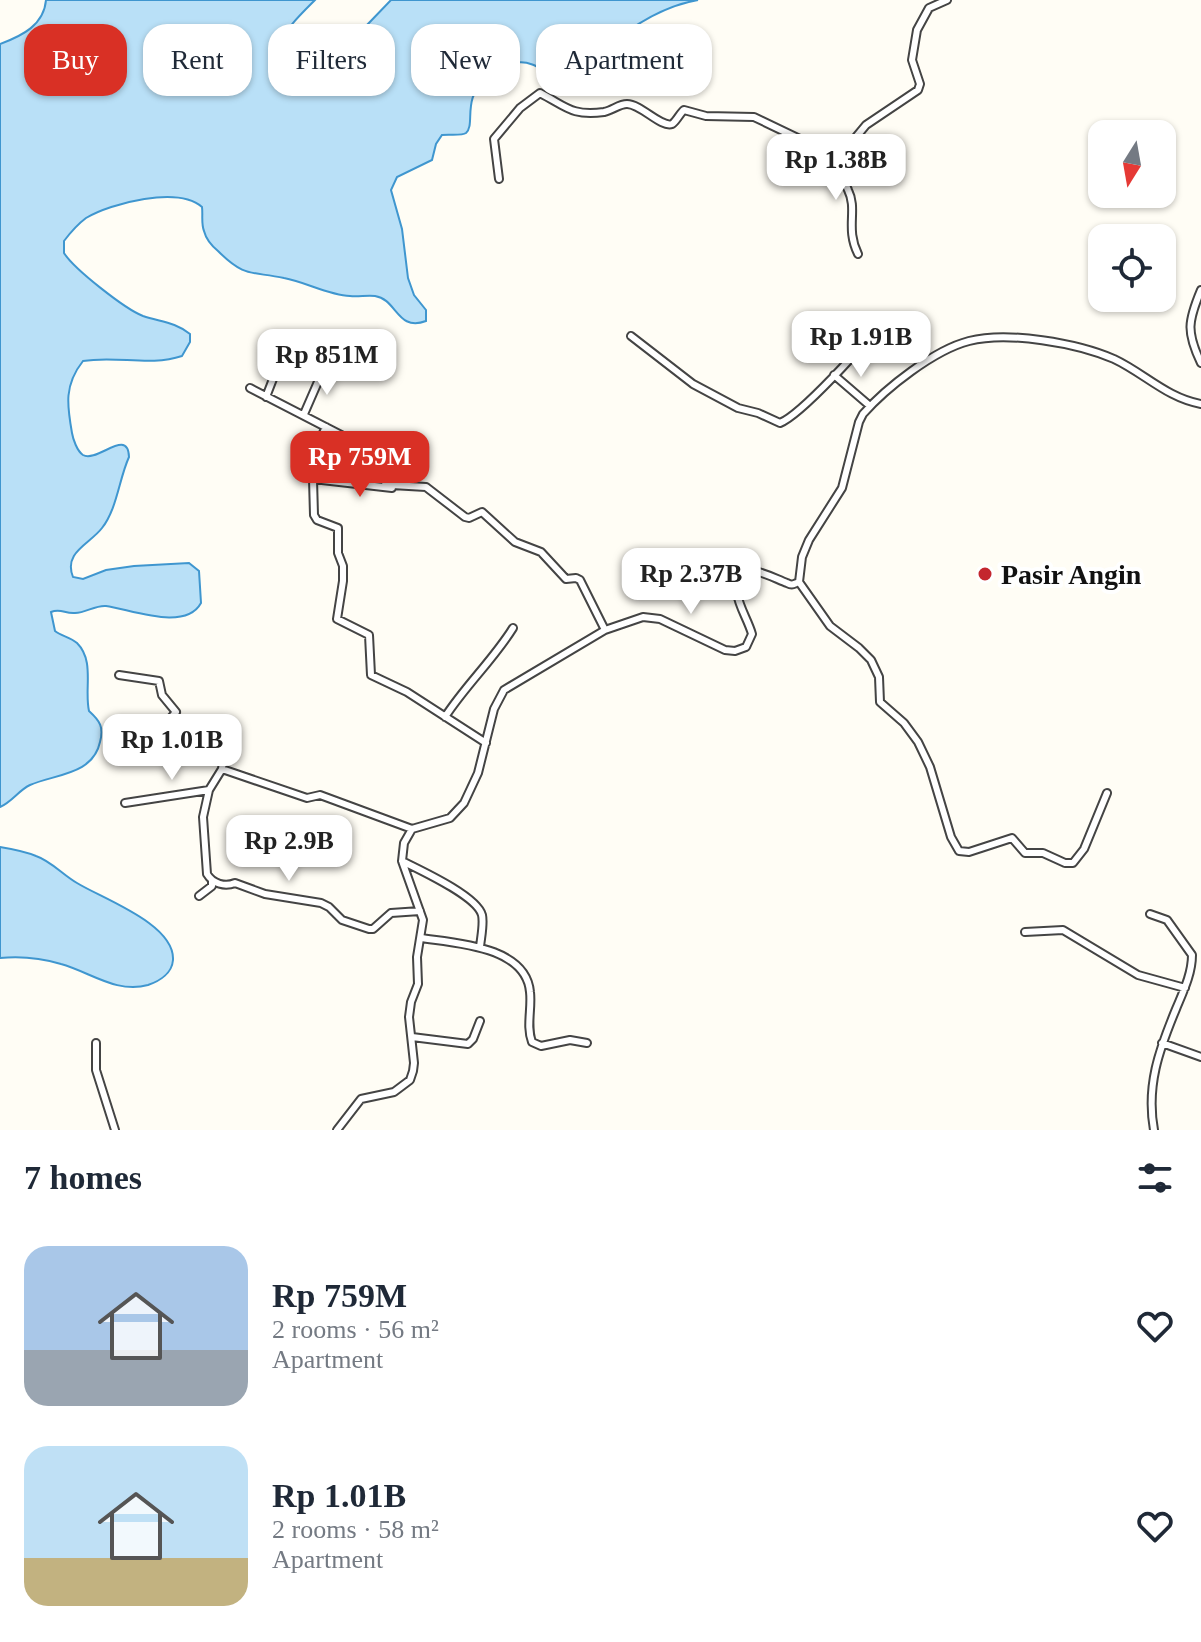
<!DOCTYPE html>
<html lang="en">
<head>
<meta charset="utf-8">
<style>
	body { margin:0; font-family:"Times New Roman",serif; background:#f6f6f7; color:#1f2937; height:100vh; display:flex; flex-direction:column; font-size:30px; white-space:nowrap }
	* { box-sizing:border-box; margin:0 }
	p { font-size:26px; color:#747a83 }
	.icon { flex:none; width:44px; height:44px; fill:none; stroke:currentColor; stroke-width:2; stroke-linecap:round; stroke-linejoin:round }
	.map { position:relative; height:1130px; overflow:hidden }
	.drawer { display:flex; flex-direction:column; background:#fff; flex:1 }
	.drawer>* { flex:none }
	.guide { position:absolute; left:24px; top:24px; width:800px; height:72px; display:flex; gap:16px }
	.needle { width:52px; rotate:191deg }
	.buttons { position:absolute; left:1088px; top:120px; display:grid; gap:16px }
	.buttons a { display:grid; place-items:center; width:88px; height:88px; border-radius:16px; background:#fff; box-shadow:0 2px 6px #0004; font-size:40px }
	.price { position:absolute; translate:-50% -68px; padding:0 18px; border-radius:16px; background:#fff; color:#222; font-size:26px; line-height:52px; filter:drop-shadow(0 2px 4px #0008) }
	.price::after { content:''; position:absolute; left:50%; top:48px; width:24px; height:18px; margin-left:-12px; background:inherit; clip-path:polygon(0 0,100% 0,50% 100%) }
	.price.active { background:#d93025; color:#fff }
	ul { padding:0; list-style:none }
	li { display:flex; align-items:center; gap:24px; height:200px; padding:0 24px }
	li span { display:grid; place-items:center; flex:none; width:224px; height:160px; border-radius:24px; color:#555 }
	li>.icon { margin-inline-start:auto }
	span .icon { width:96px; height:96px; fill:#fffc; stroke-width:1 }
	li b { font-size:34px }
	h2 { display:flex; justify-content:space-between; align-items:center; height:96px; padding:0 24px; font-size:34px }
	.chip { padding:0 28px; border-radius:24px; background:#fff; box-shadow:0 2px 6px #0004; font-size:28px; line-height:72px }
	.chip.active { background:#d93025; color:#fff }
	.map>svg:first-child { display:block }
	.water { fill:#b9e0f7; stroke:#3f96cf; stroke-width:2 }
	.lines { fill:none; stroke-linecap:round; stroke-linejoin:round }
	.street-casing { stroke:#444; stroke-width:10 }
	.street { stroke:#fff; stroke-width:6 }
	.poi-dot { fill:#c4262e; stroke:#fff; stroke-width:3 }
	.labels { text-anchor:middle; stroke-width:8; stroke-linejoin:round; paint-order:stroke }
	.poi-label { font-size:28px; font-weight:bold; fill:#111; stroke:#fff; text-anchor:start }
</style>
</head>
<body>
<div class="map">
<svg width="1201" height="1130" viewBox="0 0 1201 1130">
	<rect width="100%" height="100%" fill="#fffdf5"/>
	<path class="water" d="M46 0H315C283 32 259 54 314 79L334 69 367 25 391 0H698C663 6 633 25 606 48 596 57 586 73 573 76 540 84 534 40 487 78 461 98 476 124 466 133 462 136 448 134 442 135L436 144 432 160 397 177 391 190 402 229 408 278 414 295 426 310V321C397 332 397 299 375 296 367 295 358 297 350 296 328 295 306 282 284 278 251 271 245 278 218 251 212 246 206 239 204 231 201 224 203 215 202 207 178 186 111 203 86 218 78 224 70 233 64 241V253C74 269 125 309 143 316 161 322 175 322 190 334V342L182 356C149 367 117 355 83 361 64 385 67 405 72 433 73 439 77 451 83 455 97 463 128 427 129 457 119 479 117 509 102 528 90 544 63 552 73 577L83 579 106 570 134 566 189 563 199 571 201 603C185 632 130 609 106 606 95 605 86 613 75 613 65 614 61 608 51 612L55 631C61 636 70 637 77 643 95 661 84 689 89 711 100 721 104 727 100 742 93 775 55 774 30 785 19 790 12 802 0 807V44C22 36 44 25 46 0Z
		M0 847C12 849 24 851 36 856 51 861 63 875 77 883 103 899 175 924 173 960 172 973 160 981 148 985 117 994 90 972 61 964 41 958 21 956 0 958Z"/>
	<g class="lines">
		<g class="street-casing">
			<path id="street" d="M837 160 833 168C838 175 845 182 848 190 858 210 845 228 858 254
				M499 179 494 139 520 108 540 93C567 107 571 116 604 112 613 110 619 104 627 104 641 104 661 128 672 124 676 122 680 113 684 110L706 116 754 117 827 152 837 160 866 125 918 90 920 84 912 60 917 30 929 8 947 0
				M1201 290C1188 321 1186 332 1201 363
				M631 336 693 384 738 408 758 413 780 423C800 415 868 343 878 323
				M834 375 870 406
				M250 388 345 437 385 482 392 485 426 487 465 517 469 518 482 512 515 542 541 552 566 579 576 578 580 580 605 630
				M266 397 290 335
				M304 414 324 368
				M326 427 322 435 318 437 313 479 314 515 317 520 338 528V553L343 566V581L337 619 369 635 371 675 407 692 486 743
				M313 479 392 488
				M799 582 830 626 859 648 871 660 879 677 880 702 904 723 918 742 930 767 951 837 959 851 969 852 1012 838 1025 853H1043L1065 863H1073L1084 849 1107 793
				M119 675 159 681 162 695 176 712 167 722 223 761 222 769 307 798 320 795 412 829
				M445 717C465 686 493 660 513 628
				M209 790 203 817 207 874C213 884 225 887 235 883L265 894 321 903 329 907 342 920 369 929H373L391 913 420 911
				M125 803 209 790 222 769
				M402 861C420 870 477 896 482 915 484 924 481 937 480 947
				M199 896 212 886V880
				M1150 914 1167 920 1192 955C1192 974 1183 992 1176 1009 1159 1050 1146 1086 1154 1130
				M1025 932 1063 930 1138 975 1185 988
				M421 938C455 943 526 946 530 992 532 1009 526 1026 532 1042L541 1046 570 1040 587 1043
				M412 1037 468 1044 473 1039 480 1021
				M96 1043V1070L115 1130
				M1162 1043 1201 1057
				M337 1130 361 1099 394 1092 410 1080 413 1071 414 1063 409 1017 411 1002 418 984 417 957 423 920 402 861 404 843 412 829 450 818 464 803 478 773 494 709 504 690 605 630 643 617 660 619 725 650 735 651 746 647 752 634C748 620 739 607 737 593 730 552 772 578 787 583 793 586 793 584 799 582L802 557 809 540 842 488 859 422 863 414C886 388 934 350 969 341 1008 331 1077 343 1114 359 1144 373 1167 398 1201 404"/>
		</g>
		<use href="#street" class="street"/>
	</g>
	<circle class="poi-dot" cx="985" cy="574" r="8"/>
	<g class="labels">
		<g class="poi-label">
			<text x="1001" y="584">Pasir Angin</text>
		</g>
	</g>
</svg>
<div class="buttons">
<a><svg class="needle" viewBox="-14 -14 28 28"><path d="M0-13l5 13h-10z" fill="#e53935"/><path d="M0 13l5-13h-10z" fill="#747a83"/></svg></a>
<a><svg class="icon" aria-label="locate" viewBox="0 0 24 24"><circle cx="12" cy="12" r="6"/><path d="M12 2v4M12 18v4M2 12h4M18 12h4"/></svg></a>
</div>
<b class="price" style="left:836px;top:202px">Rp 1.38B</b>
<b class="price" style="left:861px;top:379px">Rp 1.91B</b>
<b class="price" style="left:327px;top:397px">Rp 851M</b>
<b class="price active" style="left:360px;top:499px">Rp 759M</b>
<b class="price" style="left:691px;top:616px">Rp 2.37B</b>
<b class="price" style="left:172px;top:782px">Rp 1.01B</b>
<b class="price" style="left:289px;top:883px">Rp 2.9B</b>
<div class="guide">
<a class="chip active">Buy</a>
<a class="chip">Rent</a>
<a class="chip">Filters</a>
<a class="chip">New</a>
<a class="chip">Apartment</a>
</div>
</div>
<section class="drawer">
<h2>7 homes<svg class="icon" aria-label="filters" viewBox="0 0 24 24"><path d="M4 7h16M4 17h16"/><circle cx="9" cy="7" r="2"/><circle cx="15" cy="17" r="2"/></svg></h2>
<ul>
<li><span style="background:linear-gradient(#a9c7e8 65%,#9aa5b1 0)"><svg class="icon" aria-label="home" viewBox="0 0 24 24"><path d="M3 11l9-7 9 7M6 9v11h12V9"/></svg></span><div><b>Rp 759M</b><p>2 rooms · 56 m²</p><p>Apartment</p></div><svg class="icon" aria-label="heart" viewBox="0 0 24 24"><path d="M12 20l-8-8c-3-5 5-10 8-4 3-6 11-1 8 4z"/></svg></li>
<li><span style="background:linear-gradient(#bfe0f5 70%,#c2b280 0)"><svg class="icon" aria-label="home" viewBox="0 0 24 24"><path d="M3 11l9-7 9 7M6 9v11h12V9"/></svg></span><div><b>Rp 1.01B</b><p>2 rooms · 58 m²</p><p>Apartment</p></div><svg class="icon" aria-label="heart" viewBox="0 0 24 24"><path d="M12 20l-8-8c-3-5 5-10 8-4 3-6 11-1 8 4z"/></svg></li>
</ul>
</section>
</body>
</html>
